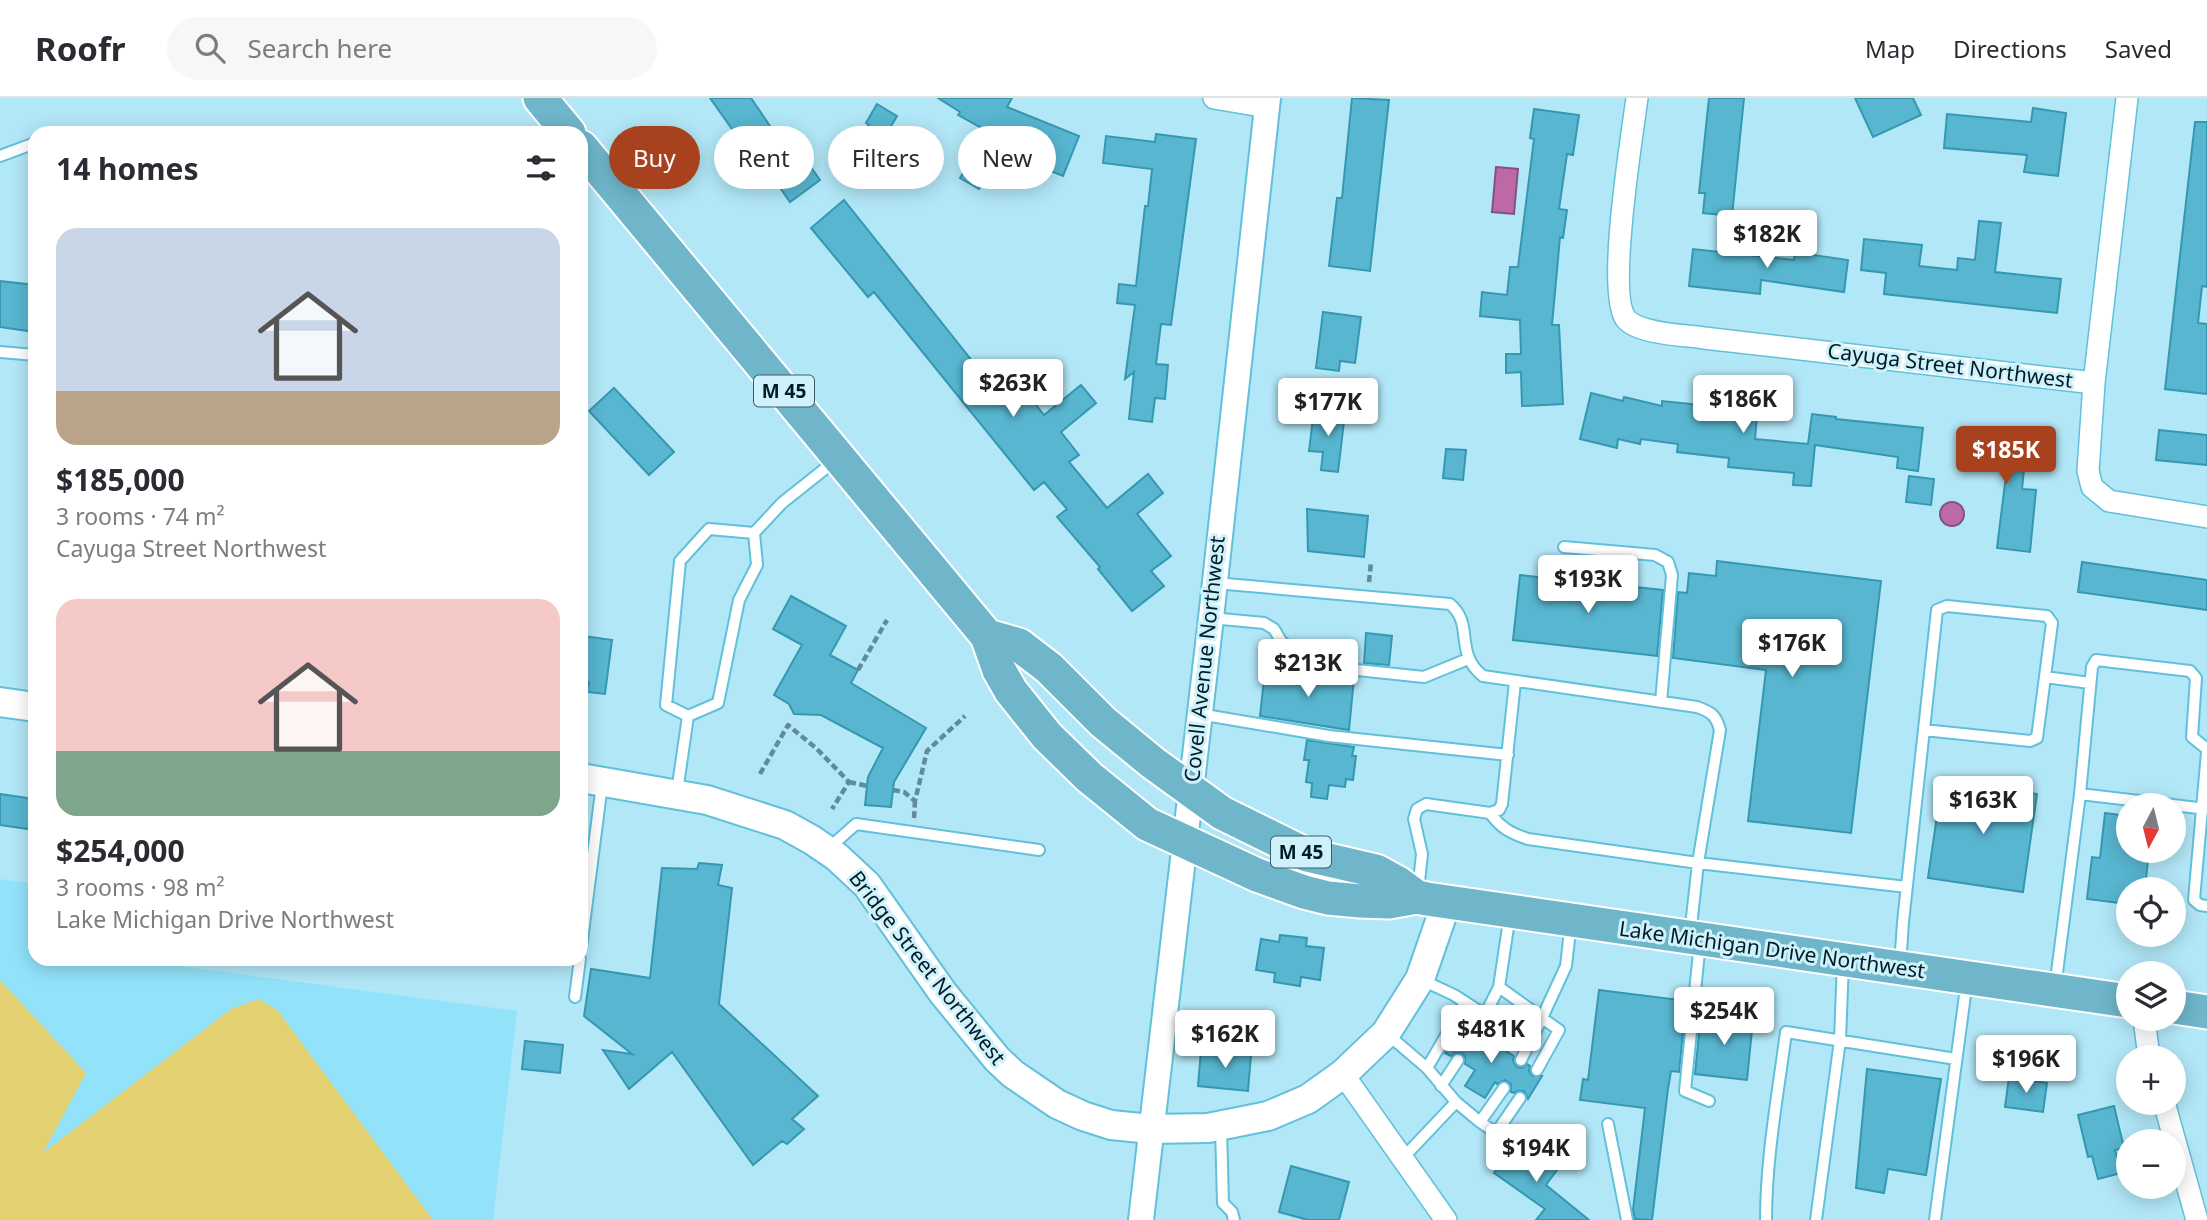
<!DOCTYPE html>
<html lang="en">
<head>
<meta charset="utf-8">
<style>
	body { margin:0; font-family:"Noto Sans",sans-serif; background:#f7f7f7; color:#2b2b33; height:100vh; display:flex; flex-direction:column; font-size:26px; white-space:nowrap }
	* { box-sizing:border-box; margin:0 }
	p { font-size:23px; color:#7c7c81 }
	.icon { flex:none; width:38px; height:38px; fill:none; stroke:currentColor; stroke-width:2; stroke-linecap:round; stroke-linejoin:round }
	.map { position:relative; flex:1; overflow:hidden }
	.details { position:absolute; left:28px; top:28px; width:560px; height:840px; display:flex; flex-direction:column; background:#fff; border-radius:21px; box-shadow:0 4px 18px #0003 }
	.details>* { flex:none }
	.guide { position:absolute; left:609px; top:28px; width:665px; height:63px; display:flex; gap:14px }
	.needle { width:46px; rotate:187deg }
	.controls { position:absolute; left:2116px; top:695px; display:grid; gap:14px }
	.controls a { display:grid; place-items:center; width:70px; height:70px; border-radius:50%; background:#fff; box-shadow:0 4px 18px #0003; font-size:35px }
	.price { position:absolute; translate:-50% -60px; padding:0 16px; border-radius:7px; background:#fff; color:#222; font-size:23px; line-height:46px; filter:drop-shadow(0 2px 4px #0008) }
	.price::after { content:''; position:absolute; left:50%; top:42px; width:21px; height:16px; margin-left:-10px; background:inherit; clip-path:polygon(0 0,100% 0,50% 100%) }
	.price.selected { background:#a8411e; color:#fff }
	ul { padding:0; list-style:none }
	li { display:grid; align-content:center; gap:14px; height:371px; padding:0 28px }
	li span { display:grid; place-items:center; height:217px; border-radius:21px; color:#555 }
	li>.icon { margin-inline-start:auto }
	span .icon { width:126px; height:126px; fill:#fffc; stroke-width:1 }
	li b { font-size:30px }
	h2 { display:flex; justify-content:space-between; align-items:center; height:84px; padding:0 28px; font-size:30px }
	.chip { padding:0 24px; border-radius:32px; background:#fff; box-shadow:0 4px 18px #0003; font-size:24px; line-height:63px }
	.chip.selected { background:#a8411e; color:#fff }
	header { display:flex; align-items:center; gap:42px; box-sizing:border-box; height:98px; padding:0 35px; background:#fff; border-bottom:2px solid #e1e1e2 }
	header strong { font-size:33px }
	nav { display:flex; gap:38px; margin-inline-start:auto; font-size:24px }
	.search { width:490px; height:63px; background:#f7f7f7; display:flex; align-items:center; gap:18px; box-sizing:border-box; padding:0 24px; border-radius:38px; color:#7c7c81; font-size:26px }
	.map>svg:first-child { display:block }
	.built { fill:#92e3fa }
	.green { fill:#e3d070 }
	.water { fill:#bd69a6; stroke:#84527f; stroke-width:2 }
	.building { fill:#58b6d0; stroke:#3597b0; stroke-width:2 }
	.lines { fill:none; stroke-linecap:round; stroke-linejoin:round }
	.service-casing { stroke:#62c0da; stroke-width:14 }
	.minor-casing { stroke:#62c0da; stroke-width:24 }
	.tertiary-casing { stroke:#62c0da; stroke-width:28 }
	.secondary-casing { stroke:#62c0da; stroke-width:32 }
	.trunk-casing { stroke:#fff; stroke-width:37 }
	.path { stroke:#628b98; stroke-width:4.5; stroke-dasharray:7 3.5; stroke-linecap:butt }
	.service { stroke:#fff; stroke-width:10 }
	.minor { stroke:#fff; stroke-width:21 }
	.tertiary { stroke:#fff; stroke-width:24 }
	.secondary { stroke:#fff; stroke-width:28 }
	.trunk { stroke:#6fb6ca; stroke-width:33 }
	.labels { text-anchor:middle; stroke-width:6; stroke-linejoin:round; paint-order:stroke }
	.shield { fill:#cef1fb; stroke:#3e5c64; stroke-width:2 }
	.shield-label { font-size:19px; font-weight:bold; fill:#001c24 }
	.street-label { font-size:21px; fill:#001c24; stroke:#cef1fb }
</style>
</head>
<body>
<header>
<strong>Roofr</strong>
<div class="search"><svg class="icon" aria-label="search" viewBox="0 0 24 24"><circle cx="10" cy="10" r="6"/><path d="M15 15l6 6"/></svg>Search here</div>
<nav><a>Map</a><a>Directions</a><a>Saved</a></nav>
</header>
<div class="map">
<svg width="2207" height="1122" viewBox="0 0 2207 1122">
	<rect width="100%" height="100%" fill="#b2e7f7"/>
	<path class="built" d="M0 781 35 786V861H157V865L517 913 493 1122H0Z"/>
	<path class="green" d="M0 882 86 975 43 1055 231 911 259 901 278 913 433 1122H0Z"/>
	<path class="water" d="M1496 69 1518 71 1514 116 1492 114Z
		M1940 416a12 12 0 1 1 24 0a12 12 0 1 1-24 0Z"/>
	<path class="building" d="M710 0H751L785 50 793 44 820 82 790 104 748 44 744 48Z
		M938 0H1012L1007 9 1079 38 1063 78 1013 58 1016 49 958 17 960 14Z
		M1352 0 1389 2 1370 173 1329 168 1337 100H1342Z
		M1709 0H1744L1732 118 1703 115 1705 95H1699Z
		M1855 0H1913L1921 17 1873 39Z
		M877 6 897 18 887 35 849 62 843 56 869 27 866 25Z
		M2033 10 2066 15 2058 78 2024 74 2027 57 1944 50 1947 16 2031 24Z
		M1534 11 1579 17 1573 57 1567 56 1559 111 1567 112 1563 140 1560 139 1552 227H1559L1563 306 1522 308 1521 274 1506 275V256H1521L1520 222 1480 218 1482 194 1507 197 1510 169H1518L1534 41 1530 40Z
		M2195 24H2207V189L2202 188 2198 225 2207 226V296L2165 291Z
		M1156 36 1196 41 1171 227 1161 226 1156 266 1168 267 1165 301 1155 300 1152 324 1129 321 1134 274 1125 281 1135 207 1117 205 1119 186 1136 188 1145 108H1148L1152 71 1103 65 1106 38 1155 44Z
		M971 62 990 73 979 91 960 80Z
		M844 102 981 274 986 270 1005 294 1018 284 1044 317 1081 287 1096 305 1061 334 1079 357 1069 364 1107 410 1148 376 1163 395 1137 416 1171 458 1151 473 1164 488 1132 513 1098 471 1100 469 1057 419 1067 411 1044 384 1034 392 874 194 868 199 811 130Z
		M1979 123 2001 125 1995 174 2061 181 2057 215 1884 196 1886 175 1861 172 1864 141 1922 147 1919 168 1957 172 1958 160 1975 162Z
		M1798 139 1816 141 1813 157 1848 162 1844 194 1761 182 1760 196 1689 188 1693 151 1794 162Z
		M0 183 35 187V234L0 229Z
		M1323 214 1361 219 1355 265 1340 263 1339 273 1316 270Z
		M614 290 674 354 649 377 589 313Z
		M1591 295 1623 303 1624 299 1662 308V303L1720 309V314L1757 318 1755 341 1808 346 1812 316 1836 319V321L1923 330 1918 373 1897 370 1898 359 1815 347 1811 388 1793 387 1794 375 1728 369 1729 360 1677 354 1678 346 1641 341 1640 346 1618 341 1617 350 1580 341Z
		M1314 312 1345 315 1338 374 1321 372 1323 354 1309 353Z
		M2159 332 2207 337V367L2156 362Z
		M1961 336 2027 343 2022 391 2036 392 2030 454 1997 450 2007 369 1958 364Z
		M1446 351 1466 352 1463 382 1443 380Z
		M1909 378 1934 381 1931 407 1906 404Z
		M1307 411 1368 418 1364 459 1308 453Z
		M1717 463 1881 483 1851 735 1748 723 1766 572 1673 560 1678 494 1687 495 1689 475 1716 478Z
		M2082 464 2207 482V512L2078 494Z
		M1520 477 1663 492 1657 558 1513 542Z
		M791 498 846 528 830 557 858 572 851 585 926 630 894 684 891 709 865 707 868 679 883 650 821 617 794 616 789 606 774 597 802 547 773 531Z
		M1366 535 1392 538 1389 567 1364 565Z
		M584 538 612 542 605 596 587 594 589 584 581 583V546Z
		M1265 572 1354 580 1349 632 1260 618Z
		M1307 642 1354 649 1352 658H1356L1353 682 1346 681 1345 689 1329 687 1327 701 1311 699 1312 685 1306 684 1309 662H1304Z
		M1942 683 2037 696 2023 794 1928 780Z
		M0 696 35 701V732L0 727Z
		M2105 715 2128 718V752H2149L2145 791H2128V806L2087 801 2092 759 2100 760Z
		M699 765 722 767 718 787 732 790 719 906 818 998 792 1021 804 1031 787 1046 782 1043 753 1067 672 954 629 991 603 952 632 956 584 918 591 871 650 880 662 770 697 771Z
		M1280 837 1307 840 1306 848 1324 850 1320 882 1301 879 1300 888 1274 884 1275 875 1256 872 1261 841 1279 844Z
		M1599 892 1680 902 1678 914 1685 915 1679 974 1671 973 1668 991 1652 1122 1635 1121 1633 1112 1645 1010 1580 1002 1583 981 1588 982Z
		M1701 916 1753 922 1747 982 1695 976Z
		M1461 927 1468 931 1467 936 1471 941 1476 943 1482 939 1514 958 1513 963 1517 969 1522 970 1527 966 1530 968 1529 973 1533 978H1542L1528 1001 1524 993H1517L1514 995 1511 994V986L1505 982 1497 986 1495 984 1485 1000 1465 988 1475 972 1465 966V959L1462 955H1455L1451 958 1445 955Z
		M525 943 563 947 560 975 522 971Z
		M1201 952 1251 957 1248 993 1198 988Z
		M1867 971 1941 981 1926 1077 1888 1071 1884 1095 1856 1090Z
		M2009 979 2047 985 2043 1014 2005 1009Z
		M2114 1008 2124 1050 2115 1052 2121 1075 2098 1081 2092 1058 2088 1059 2078 1017Z
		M1517 1044 1557 1072 1546 1087 1589 1122H1536L1545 1111 1494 1075Z
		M1291 1068 1349 1084 1339 1122H1308L1279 1114Z"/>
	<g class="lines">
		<g class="service-casing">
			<path id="service" d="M0 58 35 45
				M0 254 35 257
				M1564 449 1655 457 1668 464 1672 477 1661 604
				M1215 485 1450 506C1475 527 1453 554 1483 578L1697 609C1711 614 1716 617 1720 632L1698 765 1690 837
				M1211 520 1264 525 1274 531 1281 543 1299 559 1319 568 1424 579 1468 561
				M2045 579 2090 585
				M1199 616 1329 638 1508 657
				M688 618 666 607 680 463 709 431 754 435
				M2207 654 2194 802 2200 807 2207 808
				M677 694 688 618 718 605 739 502 757 467 754 435 782 405 836 362
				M2080 696 2207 711
				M1490 715C1501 730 1510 735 1528 741L1698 765 1907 789
				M829 750 856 726 1039 752
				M1418 793 1422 756 1414 721 1417 711 1426 706 1490 715 1499 712 1502 706 1515 584
				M1700 844 1685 993 1709 1003
				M581 850 602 686
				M1900 868 1903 824 1937 512 1947 508 2047 518 2052 525 2037 640 2030 643 1924 632
				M1422 882 1454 897 1485 917 1499 889 1542 920 1521 962
				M1499 889 1510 816
				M2055 890 2080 696 2092 569 2096 562 2190 573 2196 580 2192 639 2207 651
				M575 899 580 861
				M1386 935 1427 970 1456 1004
				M1475 935 1485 917
				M1427 970 1465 905
				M1537 972 1559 932 1542 920 1566 868 1571 824
				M1441 988 1458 962
				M1480 1024 1496 1035 1520 1000
				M1608 1026 1627 1122
				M1221 1030 1223 1105 1232 1114 1234 1122
				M1402 1061 1456 1004 1480 1024 1504 990
				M1766 1122C1766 1059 1778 996 1786 934L1956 961
				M1816 1122 1840 942 1843 864
				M1935 1122 1967 882"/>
		</g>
		<g class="minor-casing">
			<path id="minor" d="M1214 0 1267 9
				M1637 0C1632 38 1606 195 1626 221 1639 236 1685 237 1704 240L2094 285
				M2127 0 2094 285 2088 373 2092 389 2109 403 2207 419
				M2144 920 2149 959
				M1343 976 1446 1122
				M2164 1004 2197 1122"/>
		</g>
		<g class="tertiary-casing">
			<path id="tertiary" d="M1141 1122 1211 520 1268 0"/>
		</g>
		<g class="secondary-casing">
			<path id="secondary" d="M0 604 35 609
				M581 680 707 702 785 727 812 742 837 759 867 787 943 895 997 961 1013 976 1057 1006 1083 1018 1111 1027 1151 1031 1208 1030 1268 1018 1308 1001 1343 976 1386 935 1420 881 1447 803"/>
		</g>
		<g class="trunk-casing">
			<path id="trunk" d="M540 0 569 35
				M581 49 987 538 999 572 1011 593 1047 638 1089 679 1147 726 1257 777 1304 794 1328 800 1360 803 1389 804 1417 799 1427 801 2128 903
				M987 538 1019 547 1049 570 1103 624 1153 665 1222 715 1307 757 1376 773 1398 785 1417 799
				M2174 909 2207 914"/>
		</g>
		<path class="path" d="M1369 484 1371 464
			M858 572 887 522
			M760 676 788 627 817 651 849 684 832 711
			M849 684 867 688
			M893 692 904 694 915 703 927 653 965 618
			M914 720 915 703
			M1566 1063 1569 1067"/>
		<use href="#service" class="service"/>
		<use href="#minor" class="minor"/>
		<use href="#tertiary" class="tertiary"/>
		<use href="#secondary" class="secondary"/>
		<use href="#trunk" class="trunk"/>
	</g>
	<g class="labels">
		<g class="shield">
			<rect x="754" y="277.5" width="60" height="31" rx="5"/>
			<rect x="1271" y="738.5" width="60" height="31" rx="5"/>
		</g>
		<g class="shield-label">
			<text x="784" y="300">M 45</text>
			<text x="1301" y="761">M 45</text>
		</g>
		<g class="street-label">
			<text transform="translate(1950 268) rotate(7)" y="7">Cayuga Street Northwest</text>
			<text transform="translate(1205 561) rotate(-84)" y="7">Covell Avenue Northwest</text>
			<text transform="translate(1772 852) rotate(8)" y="7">Lake Michigan Drive Northwest</text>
			<text transform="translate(927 870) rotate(52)" y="7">Bridge Street Northwest</text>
		</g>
	</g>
</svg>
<div class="controls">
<a><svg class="needle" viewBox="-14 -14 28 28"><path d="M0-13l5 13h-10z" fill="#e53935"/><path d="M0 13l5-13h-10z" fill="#7c7c81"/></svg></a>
<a><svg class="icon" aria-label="locate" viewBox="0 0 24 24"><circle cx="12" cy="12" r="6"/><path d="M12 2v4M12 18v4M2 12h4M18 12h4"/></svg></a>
<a><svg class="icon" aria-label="layers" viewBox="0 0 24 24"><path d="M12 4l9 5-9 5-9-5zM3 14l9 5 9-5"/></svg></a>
<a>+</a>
<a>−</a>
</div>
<b class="price" style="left:1767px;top:172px">$182K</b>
<b class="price" style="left:1013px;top:321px">$263K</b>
<b class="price" style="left:1743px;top:337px">$186K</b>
<b class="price" style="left:1328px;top:340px">$177K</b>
<b class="price selected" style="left:2006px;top:388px">$185K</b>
<b class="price" style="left:1588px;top:517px">$193K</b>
<b class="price" style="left:1792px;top:581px">$176K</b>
<b class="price" style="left:1308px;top:601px">$213K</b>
<b class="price" style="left:1983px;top:738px">$163K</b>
<b class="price" style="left:1724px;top:949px">$254K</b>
<b class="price" style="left:1491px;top:967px">$481K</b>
<b class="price" style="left:1225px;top:972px">$162K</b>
<b class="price" style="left:2026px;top:997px">$196K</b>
<b class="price" style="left:1536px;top:1086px">$194K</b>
<div class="guide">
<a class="chip selected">Buy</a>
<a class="chip">Rent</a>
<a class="chip">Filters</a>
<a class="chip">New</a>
</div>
<section class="details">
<h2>14 homes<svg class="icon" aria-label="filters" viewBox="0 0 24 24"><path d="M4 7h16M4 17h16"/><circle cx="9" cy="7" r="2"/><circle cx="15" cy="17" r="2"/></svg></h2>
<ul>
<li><span style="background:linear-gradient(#c9d6e8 75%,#b9a48a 0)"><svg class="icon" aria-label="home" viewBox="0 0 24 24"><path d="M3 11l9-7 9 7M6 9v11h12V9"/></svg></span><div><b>$185,000</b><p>3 rooms · 74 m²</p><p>Cayuga Street Northwest</p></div></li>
<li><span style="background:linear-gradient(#f6c9c9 70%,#7fa58c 0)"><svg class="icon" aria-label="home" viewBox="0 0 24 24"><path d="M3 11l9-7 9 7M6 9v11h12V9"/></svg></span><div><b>$254,000</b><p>3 rooms · 98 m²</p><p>Lake Michigan Drive Northwest</p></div></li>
</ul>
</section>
</div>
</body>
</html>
